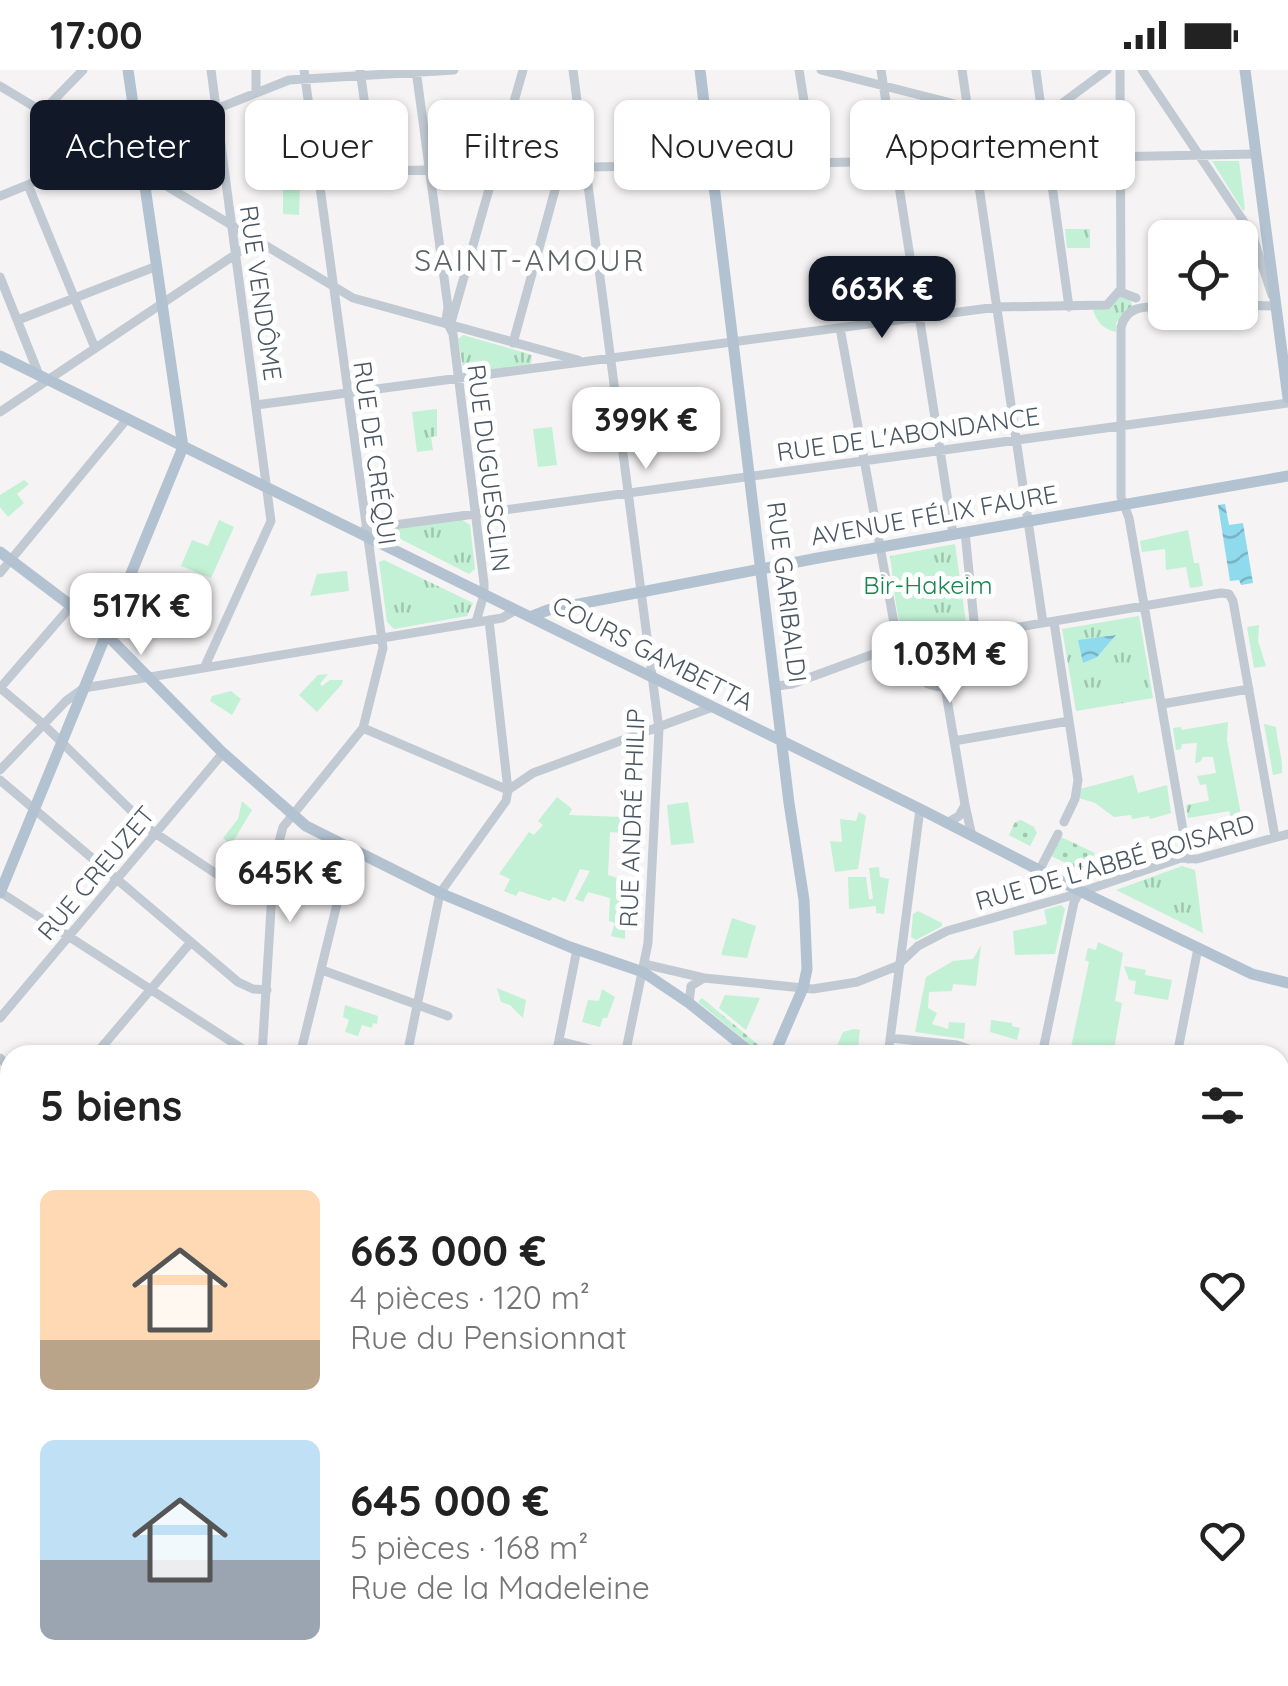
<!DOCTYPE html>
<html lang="fr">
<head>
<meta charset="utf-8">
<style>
	body { margin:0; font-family:Quicksand,sans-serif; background:#f6f6f6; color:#222; height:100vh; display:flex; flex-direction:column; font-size:38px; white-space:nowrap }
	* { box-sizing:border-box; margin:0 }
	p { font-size:32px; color:#767676 }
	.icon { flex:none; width:55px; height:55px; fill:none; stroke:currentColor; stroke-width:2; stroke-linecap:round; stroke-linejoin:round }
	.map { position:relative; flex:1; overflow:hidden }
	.panel { position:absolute; left:0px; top:975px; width:1290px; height:642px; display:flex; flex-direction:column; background:#fff; border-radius:30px 30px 0 0; box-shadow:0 2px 8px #0004 }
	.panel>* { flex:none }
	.top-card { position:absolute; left:30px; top:30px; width:1230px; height:90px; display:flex; gap:20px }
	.fabs { position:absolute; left:1148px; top:150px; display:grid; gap:20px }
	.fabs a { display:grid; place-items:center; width:110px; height:110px; border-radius:15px; background:#fff; box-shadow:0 2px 8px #0004; font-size:50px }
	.price { position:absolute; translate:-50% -85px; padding:0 22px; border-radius:20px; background:#fff; color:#222; font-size:32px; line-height:65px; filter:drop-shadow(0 2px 5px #0008) }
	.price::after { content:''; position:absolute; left:50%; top:60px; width:30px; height:22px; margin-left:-15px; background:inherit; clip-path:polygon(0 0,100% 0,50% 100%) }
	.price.current { background:#111827; color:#fff }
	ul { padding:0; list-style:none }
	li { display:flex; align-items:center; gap:30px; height:250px; padding:0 40px }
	li span { display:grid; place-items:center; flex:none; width:280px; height:200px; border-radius:15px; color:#555 }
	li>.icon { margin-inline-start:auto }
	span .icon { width:120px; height:120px; fill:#fffc; stroke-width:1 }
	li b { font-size:42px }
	h2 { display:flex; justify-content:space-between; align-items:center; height:120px; padding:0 40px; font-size:42px }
	.pill { padding:0 35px; border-radius:15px; background:#fff; box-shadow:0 2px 8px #0004; font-size:35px; line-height:90px }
	.pill.current { background:#111827; color:#fff }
	.status { display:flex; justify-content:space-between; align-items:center; height:70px; padding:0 50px; background:#fff; direction:ltr }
	.status svg { height:28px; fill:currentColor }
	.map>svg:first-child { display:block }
	.grass { fill:url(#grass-dots) }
	.park { fill:url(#park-tufts) }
	.garden { fill:#c3f1d5 }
	.water { fill:url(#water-waves) }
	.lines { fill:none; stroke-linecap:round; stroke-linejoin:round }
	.minor-tunnel { stroke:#caccce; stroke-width:9; stroke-dasharray:9 4.5; stroke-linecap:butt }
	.major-tunnel { stroke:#caccce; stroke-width:11; stroke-dasharray:11 5.5; stroke-linecap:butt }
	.minor { stroke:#c1cad2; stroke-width:9 }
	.major { stroke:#b3c2d1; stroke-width:11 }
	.tram { stroke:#b5b8bd; stroke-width:2.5 }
	.rail { stroke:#b5b8bd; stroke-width:2.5 }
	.major-bridge { stroke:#b3c2d1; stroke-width:11 }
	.labels { text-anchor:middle; stroke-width:10; stroke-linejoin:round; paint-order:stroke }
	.street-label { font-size:25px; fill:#4a5661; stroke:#fff }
	.park-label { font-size:25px; fill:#17864f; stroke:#fff }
	.quarter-label { font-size:30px; letter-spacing:2.5px; fill:#5f6368; stroke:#fff }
</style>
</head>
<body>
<div class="status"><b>17:00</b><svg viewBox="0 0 49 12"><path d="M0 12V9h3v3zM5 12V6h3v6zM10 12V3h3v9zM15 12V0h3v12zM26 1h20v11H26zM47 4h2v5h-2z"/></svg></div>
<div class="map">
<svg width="1288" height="1616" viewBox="0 0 1288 1616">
	<defs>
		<pattern id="grass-dots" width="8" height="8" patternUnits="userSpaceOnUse" patternTransform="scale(2.5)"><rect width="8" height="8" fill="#c3f1d5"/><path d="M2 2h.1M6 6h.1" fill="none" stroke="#a0c6b0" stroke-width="1.8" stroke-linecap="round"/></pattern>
		<pattern id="park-tufts" width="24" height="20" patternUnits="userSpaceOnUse" patternTransform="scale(2.5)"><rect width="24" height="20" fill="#c3f1d5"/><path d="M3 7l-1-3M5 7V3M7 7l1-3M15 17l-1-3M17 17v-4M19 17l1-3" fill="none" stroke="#a0c6b0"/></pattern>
		<pattern id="water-waves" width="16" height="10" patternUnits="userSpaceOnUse" patternTransform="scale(2.5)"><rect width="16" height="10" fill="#90daee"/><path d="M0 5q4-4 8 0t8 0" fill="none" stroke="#78b4c4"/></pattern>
	</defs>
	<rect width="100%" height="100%" fill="#f5f3f3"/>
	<path class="grass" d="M1021 750 1034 757 1037 763 1030 776 1009 765 1015 752Z
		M1061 767 1095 783 1088 796 1078 799 1051 786Z
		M702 928 761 977 758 981 698 932Z"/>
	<path class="park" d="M1065 159H1090V178H1067Z
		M1121 226 1131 231 1133 237 1116 253V262C1103 259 1097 252 1093 240L1110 237Z
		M463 265 532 285 531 295 464 303 458 269Z
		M437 339V366L431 367 433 380 417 382 412 342Z
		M461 449 470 455 475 499 469 504 385 461Z
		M955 474 970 582C967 595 960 606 946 609 898 620 895 517 890 486Z
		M384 490 473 533 467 546 394 559 387 552 379 492Z
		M1139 546 1153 628 1076 641 1062 559Z
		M1227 727 1230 741 1188 748 1186 735Z
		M1182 796 1195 800 1203 863 1116 820Z
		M647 1608H1117L1115 1616H648Z"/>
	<path class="garden" d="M1212 91H1239L1245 139 1243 141Z
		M283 113 300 114 299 145 283 144Z
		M552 357 557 395 538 397 533 359Z
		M24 410 29 414 17 424 24 433 8 447 0 437V425Z
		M219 450 234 457 211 508 181 496 192 470 208 476Z
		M1188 460 1194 493H1199L1203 516 1190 518 1186 497 1166 500 1165 479 1142 482 1140 471Z
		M347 501 349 521 310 526 317 504Z
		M1259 555 1258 571 1266 596 1254 598 1247 557Z
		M328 604 320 614 322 616 330 610H343L342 614 317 642 299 625 318 605Z
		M231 621 241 629 232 645 210 631 212 626Z
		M1228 652 1227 670 1242 750 1238 751 1241 766 1234 768 1227 728 1209 731 1206 714 1200 715 1197 706 1216 703 1213 687H1203L1200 692 1195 693 1197 673 1182 674 1181 679 1176 680 1173 658 1181 657 1182 660Z
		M1264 654 1276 657C1277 673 1283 687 1282 703L1273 705Z
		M1133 705 1138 723 1167 715 1171 743 1150 749 1149 746 1132 749 1131 745 1114 747 1095 733 1079 728 1080 719Z
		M557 727 572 739 569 745 623 747 622 763 610 762 608 805 621 809 620 830H625V869L611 866 615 853 609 851 610 828 588 822 583 832 575 829 590 801 580 799 565 832 553 827 550 831 519 821 516 826 504 821 510 809 499 804 529 762 534 765 543 755 538 751Z
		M242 731 252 740 231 775 223 768 238 749Z
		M688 732 694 773 671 775 667 735Z
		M859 742 866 746 858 799 835 802 830 771 842 772 840 749 856 751Z
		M879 797 880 807 889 809 884 844 876 843V836L849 839 848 807H866L869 829H873L869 798Z
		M1061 835 1065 839 1055 884 1015 885 1013 861 1047 854 1044 840Z
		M918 841 942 853V856L916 870 911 867 913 844Z
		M732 848 756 856 747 888 721 885Z
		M1098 872 1123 883 1115 931 1122 933 1114 979H1107L1106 985 1070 982 1089 892 1085 890 1088 878 1096 880Z
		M981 875 976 916 953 914 952 921 929 922 928 938 937 943 932 954 948 959 949 952 965 953 964 969 915 962 926 907 953 891 973 889Z
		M1124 896 1146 900 1145 905 1172 910 1168 930 1134 924 1136 911 1129 910Z
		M497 918 526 930 523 948 510 935 501 932Z
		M602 919 615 927 607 948H603L600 957 582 952 588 930 599 931Z
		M725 925 760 928 746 960 719 938Z
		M345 935 378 946 377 954 373 953 372 958 362 955 358 966 345 962 349 950 343 947Z
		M991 950 1012 953V956L1020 958 1017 970 990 962Z
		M854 959 860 960 857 985H833L843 962Z"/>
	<path class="water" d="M1225 434 1229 455 1243 453 1253 513 1241 515 1239 510 1230 511 1218 435Z
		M1116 565 1097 587 1083 593 1078 570Z"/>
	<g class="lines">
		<path class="minor-tunnel" d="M248 825 264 827"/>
		<path class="major-tunnel" d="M1280 1066 1288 1029"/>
		<path class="minor" d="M360 0 374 100
			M416 0 448 237 446 250 453 264 484 513V524L476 552
			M573 0 659 659 648 873 625 985
			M799 0 814 93
			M821 0 967 37 1045 46 1107 0
			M881 0 953 464
			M962 0 1043 553
			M1142 0 1252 164 1272 225
			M1036 1 1069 237
			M0 16 353 228 578 290
			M256 22V0
			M43 41 83 0
			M138 70 289 10 454 0
			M805 93 1256 84
			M317 102 756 94
			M28 115 95 278
			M0 126 111 81
			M0 207 39 305
			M1120 222 1136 228
			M1240 235 1276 236
			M1165 236C1145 237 1127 235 1121 257V427L1129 448 1188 789
			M18 250 157 196
			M450 256 523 0
			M840 258 898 575C914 624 960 635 977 581L965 462
			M513 273 561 98
			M256 335 997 237 1107 235 1121 219 1120 0
			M0 342 257 170
			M365 459 1288 333
			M0 503 127 349
			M489 550 508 720
			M1054 552 1078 710 1075 729 1064 752
			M977 564 1221 523 1229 524 1233 531 1275 767
			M205 596 271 451 211 0
			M777 616 792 614 898 575
			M945 617 965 735
			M0 618 43 654 152 761 248 825
			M0 618 72 535
			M1162 634 1249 619
			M363 658 508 720
			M954 671 1069 651
			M0 700 66 631 84 618 502 548 516 540
			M0 710 238 912 253 919 267 920
			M947 753 959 746 965 735 972 766
			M1039 801 1058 764
			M0 822 252 985
			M644 894 704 908 813 919 857 912 897 896 918 876 947 861 1066 827 1181 788 1197 789 1288 764
			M322 900 448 946
			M689 933 691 916 704 908
			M0 948 223 683
			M890 968 957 975 986 985
			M559 971 614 985
			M68 985 95 984
			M95 985 191 872
			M262 985 274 790 283 757 363 658 383 578 304 0
			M300 985 337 834 338 775
			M407 985 440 823 506 731 508 720 533 703 710 638
			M522 985 528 981 554 985
			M556 985 577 879
			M888 985 920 739
			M1042 985 1074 832 1080 821
			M1177 985 1198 878
			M0 988 10 998
			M0 1097 10 1086
			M0 1233 10 1222
			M0 1286 10 1284
			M0 1336 10 1324
			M1280 1417 1288 1376
			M0 1424 10 1429
			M0 1472 10 1460
			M0 1518 10 1523
			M0 1532 10 1530
			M245 1608 247 1616
			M609 1608 613 1616
			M1256 1608 1260 1616
			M386 1616 405 1608"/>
		<path class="major" d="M128 0 183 377
			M700 0 789 733 804 830 807 899 803 918 774 985
			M1245 0 1288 328
			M0 286 920 739 1080 821 1252 904 1288 913
			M0 482 98 556 223 683 306 756 440 823 570 877 643 902 689 933 754 985
			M530 547 548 540 818 488 1288 406
			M0 823 183 377
			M1280 1114 1288 1070
			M1280 1153 1288 1111
			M0 1208 10 1216
			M449 1608 453 1616
			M629 1608 635 1616
			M273 1616 279 1608
			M1187 1616 1188 1608"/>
		<path class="tram" d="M1280 1380 1288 1339
			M0 1612 9 1616
			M1233 1616 1235 1608"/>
		<path class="rail" d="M1280 1233 1288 1192
			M1280 1289 1288 1248
			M1280 1311 1287 1275
			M1205 1616 1207 1608"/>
		<path class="major-bridge" d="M1280 1241 1288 1243"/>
	</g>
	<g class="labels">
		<g class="street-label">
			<text transform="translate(261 223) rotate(82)" y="9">RUE VENDÔME</text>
			<text transform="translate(908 364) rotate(-8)" y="9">RUE DE L'ABONDANCE</text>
			<text transform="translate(375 383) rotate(82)" y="9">RUE DE CRÉQUI</text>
			<text transform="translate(489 398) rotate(83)" y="9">RUE DUGUESCLIN</text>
			<text transform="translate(934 445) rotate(-10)" y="9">AVENUE FÉLIX FAURE</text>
			<text transform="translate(787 522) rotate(83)" y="9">RUE GARIBALDI</text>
			<text transform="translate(653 583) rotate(27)" y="9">COURS GAMBETTA</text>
			<text transform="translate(632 748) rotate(-88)" y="9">RUE ANDRÉ PHILIP</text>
			<text transform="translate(1115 792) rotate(-16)" y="9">RUE DE L'ABBÉ BOISARD</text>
			<text transform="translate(96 803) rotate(-50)" y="9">RUE CREUZET</text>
		</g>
		<g class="park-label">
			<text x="928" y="524">Bir-Hakeim</text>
		</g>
		<g class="quarter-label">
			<text x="530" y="201">SAINT-AMOUR</text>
		</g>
	</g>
</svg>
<div class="fabs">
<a><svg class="icon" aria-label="locate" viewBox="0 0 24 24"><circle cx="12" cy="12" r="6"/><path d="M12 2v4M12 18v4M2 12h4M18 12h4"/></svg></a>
</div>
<b class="price current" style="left:882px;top:271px">663K €</b>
<b class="price" style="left:646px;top:402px">399K €</b>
<b class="price" style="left:141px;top:588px">517K €</b>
<b class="price" style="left:950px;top:636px">1.03M €</b>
<b class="price" style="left:290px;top:855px">645K €</b>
<div class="top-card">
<a class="pill current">Acheter</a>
<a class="pill">Louer</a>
<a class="pill">Filtres</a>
<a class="pill">Nouveau</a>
<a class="pill">Appartement</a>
</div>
<section class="panel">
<h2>5 biens<svg class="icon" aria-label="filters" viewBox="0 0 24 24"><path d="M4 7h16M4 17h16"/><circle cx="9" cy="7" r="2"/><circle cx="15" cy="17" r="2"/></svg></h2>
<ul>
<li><span style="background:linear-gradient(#ffd9b3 75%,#b9a48a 0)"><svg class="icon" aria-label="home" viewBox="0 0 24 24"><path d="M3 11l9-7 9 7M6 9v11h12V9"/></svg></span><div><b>663 000 €</b><p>4 pièces · 120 m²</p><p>Rue du Pensionnat</p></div><svg class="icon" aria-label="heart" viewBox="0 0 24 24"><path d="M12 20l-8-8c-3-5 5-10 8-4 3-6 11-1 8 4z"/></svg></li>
<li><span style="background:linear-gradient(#bfe0f5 60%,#9aa5b1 0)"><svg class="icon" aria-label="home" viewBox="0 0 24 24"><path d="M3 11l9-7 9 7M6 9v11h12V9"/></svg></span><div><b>645 000 €</b><p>5 pièces · 168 m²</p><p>Rue de la Madeleine</p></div><svg class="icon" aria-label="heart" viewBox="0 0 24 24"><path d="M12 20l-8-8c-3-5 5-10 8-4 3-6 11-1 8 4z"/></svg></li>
</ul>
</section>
</div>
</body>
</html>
